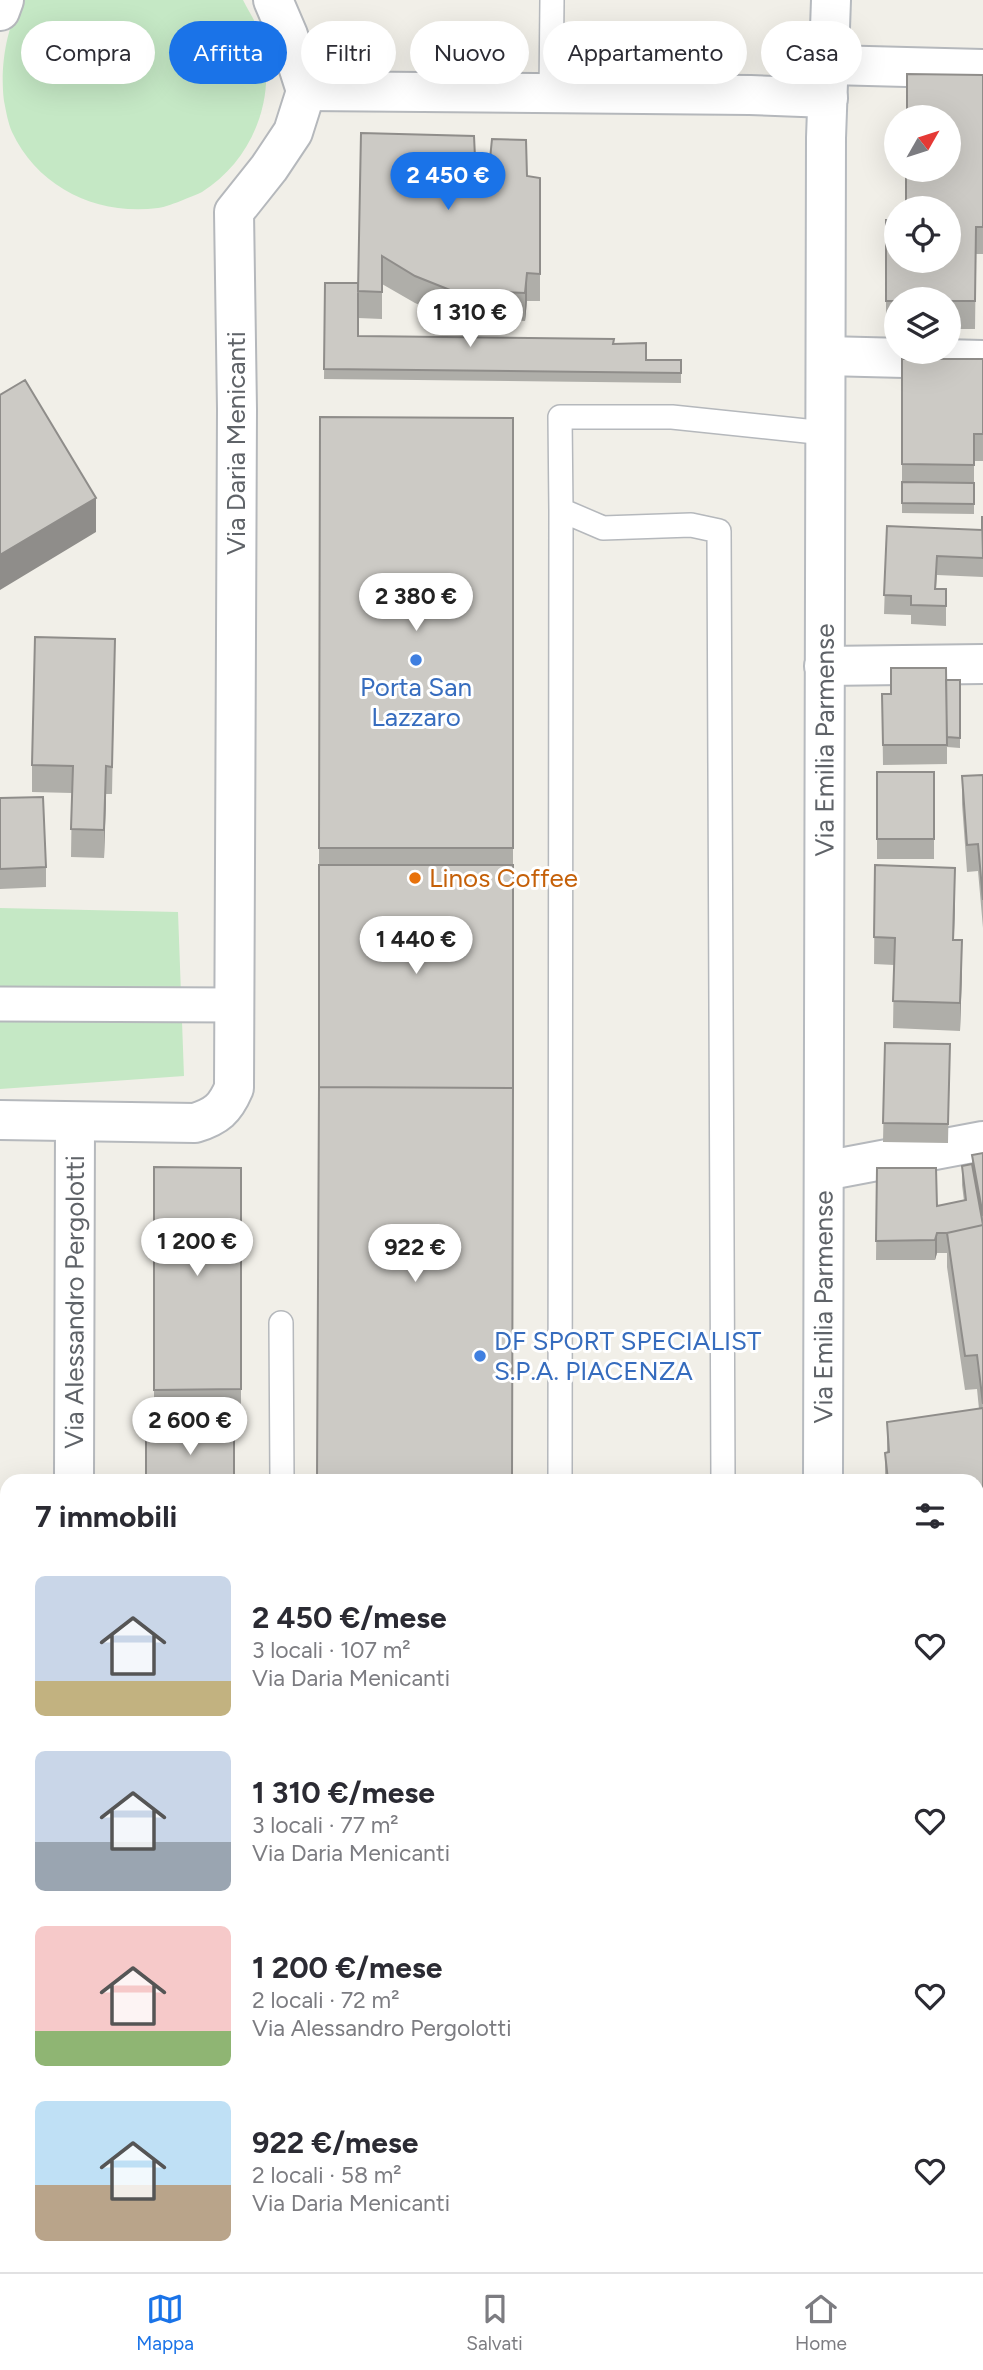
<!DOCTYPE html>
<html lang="it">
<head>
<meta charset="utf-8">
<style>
	body { margin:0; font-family:Figtree,sans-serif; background:#f2f2f3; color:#2b2b33; height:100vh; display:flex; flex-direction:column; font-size:26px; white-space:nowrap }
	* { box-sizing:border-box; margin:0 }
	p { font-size:23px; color:#7c7c81 }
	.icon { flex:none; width:38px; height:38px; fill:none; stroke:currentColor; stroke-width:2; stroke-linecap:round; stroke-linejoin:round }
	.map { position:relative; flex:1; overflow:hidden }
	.sheet { position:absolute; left:0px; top:1474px; width:984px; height:800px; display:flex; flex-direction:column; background:#fff; border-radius:21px 21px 0 0; box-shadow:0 7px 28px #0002 }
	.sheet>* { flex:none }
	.top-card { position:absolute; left:21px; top:21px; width:942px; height:63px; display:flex; gap:14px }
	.needle { width:46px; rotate:51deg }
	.fabs { position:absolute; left:884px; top:105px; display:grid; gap:14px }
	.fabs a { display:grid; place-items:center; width:77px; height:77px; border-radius:50%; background:#fff; box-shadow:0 7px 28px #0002; font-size:35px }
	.price { position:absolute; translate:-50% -60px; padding:0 16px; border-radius:24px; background:#fff; color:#222; font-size:23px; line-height:46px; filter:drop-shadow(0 2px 4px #0008) }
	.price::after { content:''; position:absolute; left:50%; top:42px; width:21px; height:16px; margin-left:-10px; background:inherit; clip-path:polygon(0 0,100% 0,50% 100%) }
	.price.active { background:#1a73e8; color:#fff }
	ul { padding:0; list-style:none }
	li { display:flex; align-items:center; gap:21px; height:175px; padding:0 35px }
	li span { display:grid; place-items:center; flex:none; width:196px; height:140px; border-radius:10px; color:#555 }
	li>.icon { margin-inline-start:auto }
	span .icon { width:84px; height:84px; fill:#fffc; stroke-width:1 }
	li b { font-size:30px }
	h2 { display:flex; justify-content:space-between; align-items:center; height:84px; padding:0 35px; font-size:30px }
	.tag { padding:0 24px; border-radius:32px; background:#fff; box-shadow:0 7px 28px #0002; font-size:24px; line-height:63px }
	.tag.active { background:#1a73e8; color:#fff }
	.menu { display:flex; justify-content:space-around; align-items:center; height:98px; border-top:2px solid #e1e1e2; background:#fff; font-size:19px; color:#7c7c81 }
	.menu a { display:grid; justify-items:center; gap:4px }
	.menu .active { color:#1a73e8 }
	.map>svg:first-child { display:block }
	.green { fill:#c5e8c5 }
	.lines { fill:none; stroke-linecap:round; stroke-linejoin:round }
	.service-casing { stroke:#b5b8bc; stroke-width:26 }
	.pedestrian-casing { stroke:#b5b8bc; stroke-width:37 }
	.minor-casing { stroke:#b5b8bc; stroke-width:42 }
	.secondary-casing { stroke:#b6babf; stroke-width:42 }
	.service { stroke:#fff; stroke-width:23 }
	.pedestrian { stroke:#fff; stroke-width:33 }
	.minor { stroke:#fff; stroke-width:38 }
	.secondary { stroke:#fff; stroke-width:38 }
	.wall { fill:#afaea9 }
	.shaded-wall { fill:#8f8d8a }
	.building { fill:#cccac5; stroke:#8f8d8a; stroke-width:2 }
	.shop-dot { fill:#3f7fe0; stroke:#fff; stroke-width:2.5 }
	.food-dot { fill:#e8710a; stroke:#fff; stroke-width:2.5 }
	.labels { text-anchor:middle; stroke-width:6; stroke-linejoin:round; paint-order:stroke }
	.street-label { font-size:26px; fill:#5f6368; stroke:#fff }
	.shop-label { font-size:26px; fill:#366cbe; stroke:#fff }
	.food-label { font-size:26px; fill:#c56008; stroke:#fff; text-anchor:start }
</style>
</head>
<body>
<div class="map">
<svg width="983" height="2272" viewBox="0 0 983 2272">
	<rect width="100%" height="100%" fill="#f1efe8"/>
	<path class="green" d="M25 0H243C249 12 258 25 261 38 278 96 253 160 202 192 197 195 189 197 183 200 175 203 166 207 158 208 98 216 38 188 12 132 8 123 6 111 4 101 0 72 5 23 25 0Z
		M0 908 178 912 184 1076 0 1089Z
		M0 2108H7V2266L166 2268 0 2267Z"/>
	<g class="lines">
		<g class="service-casing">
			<path id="service" d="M551 93 552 0
				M281 1323 282 1480
				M560 1480 561 510
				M723 1480 719 531 691 525 603 528 561 510 560 417H672L825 433"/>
		</g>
		<g class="pedestrian-casing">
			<path id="pedestrian" d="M0 1004 234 1005"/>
		</g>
		<g class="minor-casing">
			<g id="minor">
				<path d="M273 0 288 35 306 91"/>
				<path d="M0 11 4 0"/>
				<path d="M830 65 983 69"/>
				<path d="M306 91 750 95 828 98"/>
				<path d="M826 356 983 360"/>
				<path d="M824 666 983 664"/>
				<path d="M0 1120 195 1123C217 1116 225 1109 234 1088L237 409 234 212 269 168 293 132 306 91"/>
				<path d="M824 1171 983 1141"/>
				<path id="s1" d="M74 1480 75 1122"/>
				<path d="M976 1566 983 1565"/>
				<path d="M0 1884 7 1885"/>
			</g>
		</g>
		<g class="secondary-casing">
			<g id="secondary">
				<path id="s2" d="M823 1480 826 138 831 0"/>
				<path d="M822 2272V2266"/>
			</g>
		</g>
		<use href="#service" class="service"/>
		<use href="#pedestrian" class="pedestrian"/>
		<use href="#minor" class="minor"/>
		<use href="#secondary" class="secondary"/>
	</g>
	<path class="wall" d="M983 75V254H976L975 329H948V299H896V328H886V220L896 261 944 173Z
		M475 157 527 176 540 205V301H527L525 321 450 318 415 303 382 284V319L358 318V336L613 344 646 360H681V383L324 379 325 283H358Z
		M902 359H983V461H974V514L902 513Z
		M513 418V871L319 1088V848Z
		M983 516V577L937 575 936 589H946V626L911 624V615L884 614 887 526 982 530Z
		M115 639 112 794H106L104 858 71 857 72 793 32 792V765Z
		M946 680H960V748L947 747V764L883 765 882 694H891Z
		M877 772H934V859H877Z
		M983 775V928L978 871 967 872 962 804V776Z
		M0 798 46 867V887L0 889Z
		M875 865 955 896 954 940 962 968 960 1031 893 1028 894 965 874 964Z
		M885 1043 950 1044 948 1143 883 1142Z
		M983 1153V1521L976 1522V1480H885V1453L887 1452V1422L979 1409 977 1389 965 1390 947 1267V1253H937L935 1260H876L877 1168 937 1206 964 1201 962 1185V1166L972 1164V1155Z
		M154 1167 241 1168V1417H154Z
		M976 1668 977 1676V1704H976Z
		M976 1725H983V1876L976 1877Z
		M976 1920H983V1984L976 1985Z
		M976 1992H983V2105H976Z
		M976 2121 983 2122V2228H976Z"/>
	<path class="shaded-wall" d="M527 273V301L525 321V293Z
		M96 498V532L0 590V555Z
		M106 766V794L104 858V830Z
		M955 868V896L953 967V940Z
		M962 940V968L960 1031V1003Z
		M937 1233V1253L935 1260V1240Z"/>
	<path class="building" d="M907 74 983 75V227H976L975 301H948V299H896V301H886V220H896V261H948V208H906V173H944V170H948V117H907Z
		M361 133 474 136 475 157 490 159 492 139 526 140 527 176 540 178V274L527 273 525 293 450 290 415 276 382 256V292L358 291Z
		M325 283H358V336L614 339 613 344 646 343V360H681V373L324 369Z
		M902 359H983V434H974V465L902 464Z
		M25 380 96 498 0 555V395Z
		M320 417 513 418V848H319Z
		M902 482 974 483V504L902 503Z
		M982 516 983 558 937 556 935 589H946V606L911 605V596L884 595 887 526 982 530Z
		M35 637 115 639 112 767 106 766 104 830 71 829 73 766 32 765Z
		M891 668H946L947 745H883L882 694H891Z
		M946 680H960V738L947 737Z
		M877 772H934V839H877Z
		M983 775V900L978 844 967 845 962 776Z
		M43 797 46 867 0 869V798Z
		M319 865H513V1088L319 1087Z
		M875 865 955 868 953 940H962L960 1003 893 1001 895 938 874 937Z
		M885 1043 950 1044 948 1124 883 1123Z
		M319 1087 513 1088 512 1480H317Z
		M983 1153V1216L972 1155Z
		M972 1164 983 1225 947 1233H937L935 1240 876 1241 877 1168H936L937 1206 966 1200 962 1166Z
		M154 1167 241 1168V1389L154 1390Z
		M983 1225V1404L977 1355 965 1356 947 1233Z
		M983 1408V1487L976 1488V1480H888L885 1453 889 1452 887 1422Z
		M146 1435H234V1480H146Z
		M976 1725H983V1761L976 1762Z
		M983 1774V1788L976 1789V1775Z
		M983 1788V1848L976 1849V1789Z
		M976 1920H983V1965L976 1966Z
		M976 1992H983V2077H976Z
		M976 2121 983 2122V2184H976Z
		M976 2193H983V2218H976Z
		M869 2266H934V2272H869Z"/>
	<g class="shop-dot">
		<circle cx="416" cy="660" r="7"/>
		<circle cx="480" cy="1356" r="7"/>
	</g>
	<circle class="food-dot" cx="415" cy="878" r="7"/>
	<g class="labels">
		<g class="street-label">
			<text transform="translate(236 443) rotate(-90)" y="9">Via Daria Menicanti</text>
			<text dy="9" stroke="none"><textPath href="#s2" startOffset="740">Via Emilia Parmense</textPath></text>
			<text dy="9" stroke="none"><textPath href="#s1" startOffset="178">Via Alessandro Pergolotti</textPath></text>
			<text dy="9" stroke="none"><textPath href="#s2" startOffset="173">Via Emilia Parmense</textPath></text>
		</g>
		<g class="shop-label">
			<text x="416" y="696">Porta San<tspan x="416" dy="30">Lazzaro</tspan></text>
			<text x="494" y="1350" text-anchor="start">DF SPORT SPECIALIST<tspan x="494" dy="30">S.P.A. PIACENZA</tspan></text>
		</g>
		<g class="food-label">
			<text x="429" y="887">Linos Coffee</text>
		</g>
	</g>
</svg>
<div class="fabs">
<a><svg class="needle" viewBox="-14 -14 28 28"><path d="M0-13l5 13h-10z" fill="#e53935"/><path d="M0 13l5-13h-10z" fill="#7c7c81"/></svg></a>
<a><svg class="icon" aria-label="locate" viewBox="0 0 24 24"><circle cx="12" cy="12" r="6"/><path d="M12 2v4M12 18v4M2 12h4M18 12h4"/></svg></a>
<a><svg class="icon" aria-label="layers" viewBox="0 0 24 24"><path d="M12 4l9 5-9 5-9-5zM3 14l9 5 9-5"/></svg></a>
</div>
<b class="price active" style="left:448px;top:212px">2 450 €</b>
<b class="price" style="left:470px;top:349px">1 310 €</b>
<b class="price" style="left:416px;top:633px">2 380 €</b>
<b class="price" style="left:416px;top:976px">1 440 €</b>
<b class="price" style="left:197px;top:1278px">1 200 €</b>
<b class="price" style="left:415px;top:1284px">922 €</b>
<b class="price" style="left:190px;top:1457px">2 600 €</b>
<div class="top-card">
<a class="tag">Compra</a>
<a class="tag active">Affitta</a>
<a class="tag">Filtri</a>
<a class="tag">Nuovo</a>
<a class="tag">Appartamento</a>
<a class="tag">Casa</a>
</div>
<section class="sheet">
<h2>7 immobili<svg class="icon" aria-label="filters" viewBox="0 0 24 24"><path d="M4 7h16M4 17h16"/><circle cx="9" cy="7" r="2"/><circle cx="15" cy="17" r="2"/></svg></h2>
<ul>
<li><span style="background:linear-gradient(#c9d6e8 75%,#c2b280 0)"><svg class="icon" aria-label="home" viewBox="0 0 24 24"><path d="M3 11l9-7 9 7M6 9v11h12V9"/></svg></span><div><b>2 450 €/mese</b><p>3 locali · 107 m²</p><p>Via Daria Menicanti</p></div><svg class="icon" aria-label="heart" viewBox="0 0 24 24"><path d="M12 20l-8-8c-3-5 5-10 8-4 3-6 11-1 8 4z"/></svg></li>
<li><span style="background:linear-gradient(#c9d6e8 65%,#9aa5b1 0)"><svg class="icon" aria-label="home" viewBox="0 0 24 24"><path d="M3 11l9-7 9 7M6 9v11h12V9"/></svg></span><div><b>1 310 €/mese</b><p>3 locali · 77 m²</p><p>Via Daria Menicanti</p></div><svg class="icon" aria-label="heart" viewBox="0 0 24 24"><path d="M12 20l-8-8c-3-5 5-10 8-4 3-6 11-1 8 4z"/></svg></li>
<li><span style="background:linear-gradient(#f6c9c9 75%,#8fb573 0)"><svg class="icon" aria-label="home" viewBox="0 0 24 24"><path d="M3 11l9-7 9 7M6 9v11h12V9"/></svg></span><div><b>1 200 €/mese</b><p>2 locali · 72 m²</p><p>Via Alessandro Pergolotti</p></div><svg class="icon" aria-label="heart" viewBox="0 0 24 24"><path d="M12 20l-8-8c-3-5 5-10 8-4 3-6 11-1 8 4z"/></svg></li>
<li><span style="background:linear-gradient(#bfe0f5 60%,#b9a48a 0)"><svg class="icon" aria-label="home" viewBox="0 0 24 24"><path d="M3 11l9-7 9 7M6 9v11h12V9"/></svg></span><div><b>922 €/mese</b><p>2 locali · 58 m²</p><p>Via Daria Menicanti</p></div><svg class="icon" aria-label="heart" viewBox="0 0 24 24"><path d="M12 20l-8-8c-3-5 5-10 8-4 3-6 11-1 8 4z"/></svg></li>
</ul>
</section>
</div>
<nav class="menu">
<a class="active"><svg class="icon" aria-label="map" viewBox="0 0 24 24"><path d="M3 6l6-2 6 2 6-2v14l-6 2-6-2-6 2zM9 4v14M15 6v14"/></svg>Mappa</a>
<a><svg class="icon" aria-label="saved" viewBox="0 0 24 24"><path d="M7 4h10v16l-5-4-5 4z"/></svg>Salvati</a>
<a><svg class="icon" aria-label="home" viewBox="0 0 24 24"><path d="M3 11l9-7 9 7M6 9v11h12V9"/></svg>Home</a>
</nav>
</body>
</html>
